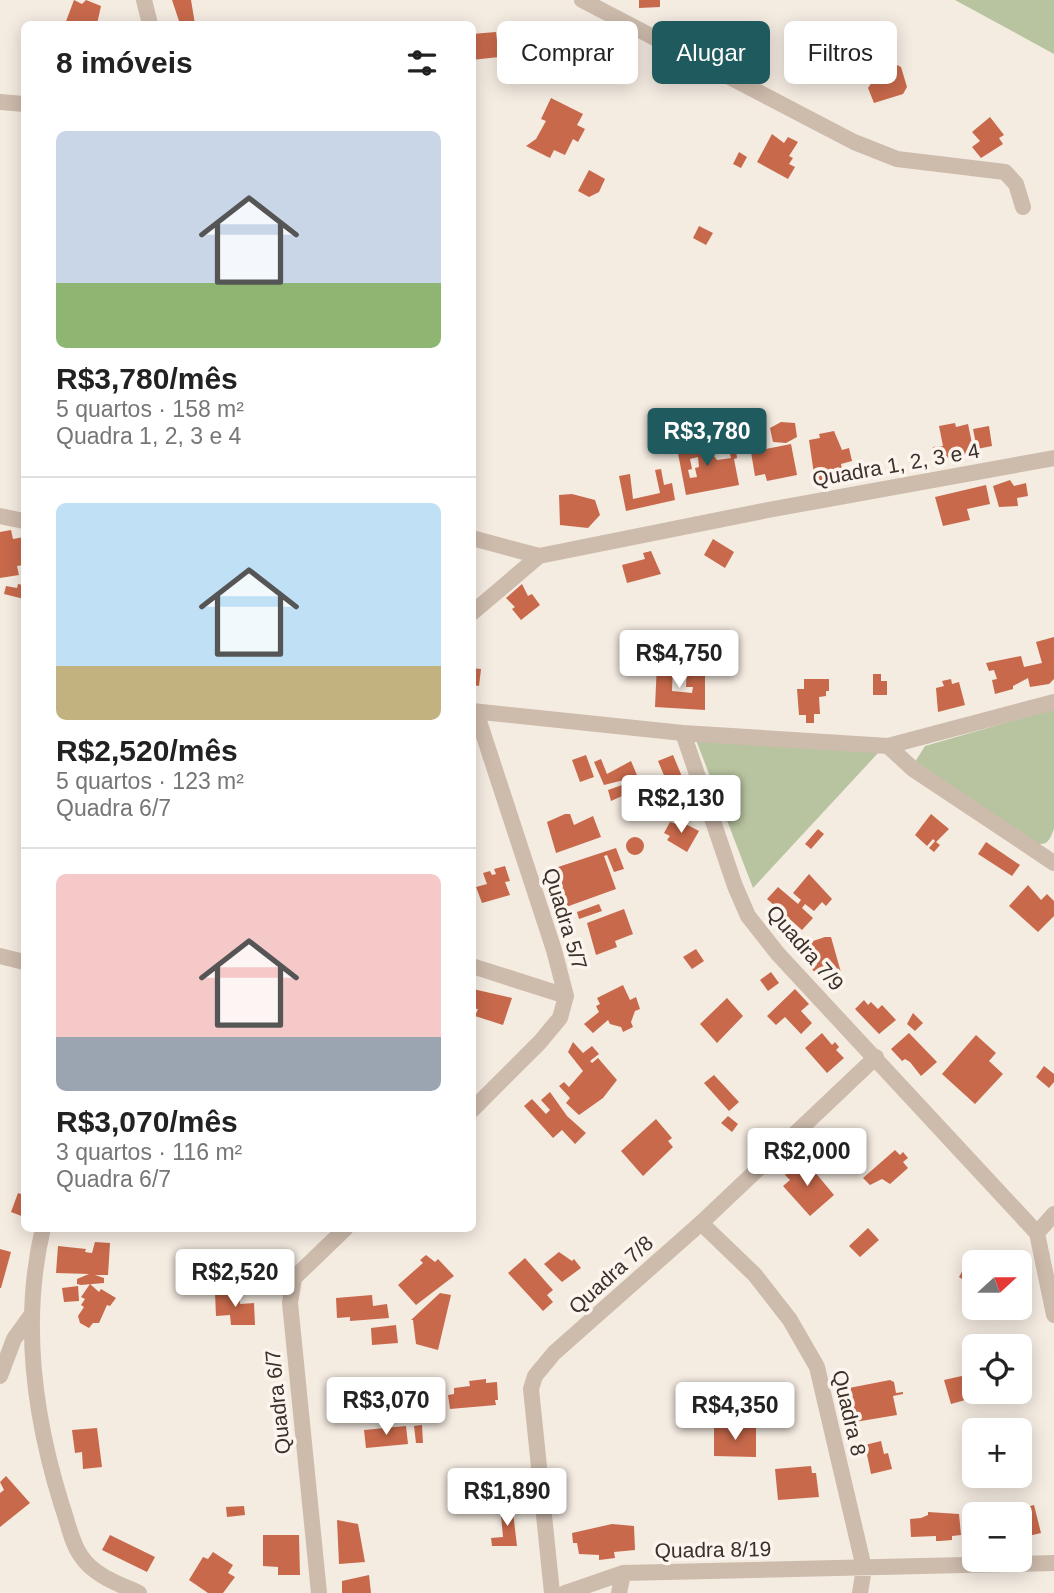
<!DOCTYPE html>
<html lang="pt">
<head>
<meta charset="utf-8">
<style>
	body { margin:0; font-family:Helvetica,sans-serif; background:#f6f6f6; color:#222; height:100vh; display:flex; flex-direction:column; font-size:26px; white-space:nowrap }
	* { box-sizing:border-box; margin:0 }
	p { font-size:23px; color:#767676 }
	.icon { flex:none; width:38px; height:38px; fill:none; stroke:currentColor; stroke-width:2; stroke-linecap:round; stroke-linejoin:round }
	.map { position:relative; flex:1; overflow:hidden }
	.side { position:absolute; left:21px; top:21px; width:455px; height:1211px; display:flex; flex-direction:column; background:#fff; border-radius:10px; box-shadow:0 4px 18px #0003 }
	.side>* { flex:none }
	.banner { position:absolute; left:497px; top:21px; width:452px; height:63px; display:flex; gap:14px }
	.needle { width:46px; rotate:69deg }
	.tools { position:absolute; left:962px; top:1250px; display:grid; gap:14px }
	.tools a { display:grid; place-items:center; width:70px; height:70px; border-radius:10px; background:#fff; box-shadow:0 4px 18px #0003; font-size:35px }
	.price { position:absolute; translate:-50% -60px; padding:0 16px; border-radius:7px; background:#fff; color:#222; font-size:23px; line-height:46px; filter:drop-shadow(0 2px 4px #0008) }
	.price::after { content:''; position:absolute; left:50%; top:42px; width:21px; height:16px; margin-left:-10px; background:inherit; clip-path:polygon(0 0,100% 0,50% 100%) }
	.price.active { background:#1f5a5e; color:#fff }
	ul { padding:0; list-style:none }
	li { display:grid; align-content:center; gap:14px; height:371px; padding:0 35px }
	li+li { border-top:2px solid #e0e0e0 }
	li span { display:grid; place-items:center; height:217px; border-radius:10px; color:#555 }
	li>.icon { margin-inline-start:auto }
	span .icon { width:126px; height:126px; fill:#fffc; stroke-width:1 }
	li b { font-size:30px }
	h2 { display:flex; justify-content:space-between; align-items:center; height:84px; padding:0 35px; font-size:30px }
	.chip { padding:0 24px; border-radius:10px; background:#fff; box-shadow:0 4px 18px #0003; font-size:24px; line-height:63px }
	.chip.active { background:#1f5a5e; color:#fff }
	.map>svg:first-child { display:block }
	.green { fill:#b8c4a0 }
	.building { fill:#c8694b; fill-rule:evenodd }
	.lines { fill:none; stroke-linecap:round; stroke-linejoin:round }
	.minor { stroke:#cdbbac; stroke-width:16 }
	.labels { text-anchor:middle; stroke-width:7; stroke-linejoin:round; paint-order:stroke }
	.street-label { font-size:21px; fill:#3b302b; stroke:#fbf5ee }
</style>
</head>
<body>
<div class="map">
<svg width="1054" height="1593" viewBox="0 0 1054 1593">
	<rect width="100%" height="100%" fill="#f4ebe1"/>
	<path class="green" d="M955 0H1054V54Z
		M1054 709V829C1050 838 1049 845 1038 844L915 762 925 746Z
		M696 740 879 752 753 888Z"/>
	<path class="building" d="M74 0 82 4 86 0 101 6 97 24H65Z
		M172 0H191L195 24H180Z
		M639 0H660V7L639 8Z
		M748 27 757 32 743 58 738 55 734 62 718 53 731 28 744 35Z
		M496 32 499 57 472 60V34Z
		M805 35 807 42 818 39 827 66 823 67 825 73 811 78 809 71 800 74 791 47 800 45 797 37Z
		M862 47 901 67 907 87 903 94 874 103 868 88 872 82 870 75 854 64Z
		M551 98 583 114 577 125 585 129 578 142 573 139 565 155 554 150 550 158 526 146 536 139 546 121 541 119Z
		M990 117 1004 135 999 138 1003 144 981 158 972 147 980 141 972 132Z
		M772 134 784 143 788 137 798 142 789 156 793 158 789 164 795 167 788 179 757 162Z
		M739 152 747 157 741 168 733 164Z
		M589 170 605 179 599 192 589 197 578 191Z
		M699 226 713 233 706 245 693 238Z
		M781 422 795 423 797 437 786 443 773 442 770 428Z
		M955 423 956 427 968 424 974 453 935 460 933 447 943 446 939 426Z
		M989 426 992 446 977 449 973 429Z
		M834 431 842 450 849 448 852 461 841 464 844 479 832 481 829 468V479L815 481 809 440 820 438 819 434Z
		M727 438 729 445 735 444 737 458 734 459 739 485 686 495 677 448 698 444 708 448 717 460 731 458 728 446 716 448 715 445 714 440ZM698 457 699 467 695 468 697 477 690 478 688 470 692 469 690 459Z
		M791 444 797 475 767 481 765 474 755 476 751 452Z
		M661 469 664 485 672 483 675 500 626 511 619 476 630 474 633 499 660 493 655 470Z
		M1010 480 1014 486 1026 483 1028 496 1017 498 1018 506 999 507 993 486Z
		M986 485 990 504 967 509 970 520 943 526 935 497Z
		M572 494 595 500 600 515 588 528 560 525 559 495Z
		M11 530 13 539 24 537V565L17 566 19 575 0 578V532Z
		M713 539 734 552 725 568 704 555Z
		M651 551 661 574 627 583 622 565 645 559 643 553Z
		M18 584 24 585V599L4 594 6 586 17 588Z
		M522 584 528 596 532 594 540 605 521 620 512 609 515 607 506 598Z
		M1054 637V679L1049 684 1030 687 1028 678 1013 686V689L995 694 992 680 997 679 994 670 989 671 986 663 1021 656 1024 667 1042 663 1036 642Z
		M657 663 673 664 672 691 692 693 693 687H686L687 671 705 672V710L655 707Z
		M472 668 481 669 479 686 472 685Z
		M873 674H881V681H887V695H873Z
		M804 679H829V691H826V696L819 697 820 714H814V723H806V715H799L797 689H804Z
		M951 679 952 684 959 682 965 705 938 712 936 688 944 686 942 681Z
		M586 755 594 777 580 782 572 760Z
		M673 755 683 779 668 785 658 761Z
		M601 759 607 774 631 761 642 787 611 801 608 790 625 784 624 780 604 785 594 762Z
		M565 814H570L574 825 593 816 601 837 556 853 547 822Z
		M931 814 949 829 936 842 940 845 934 852 929 848 935 841 933 839 927 846 915 835Z
		M678 820 699 831 687 852 667 840 670 836 664 833 670 822 676 824Z
		M818 829 824 834 811 849 805 844Z
		M626 846a9 9 0 1 1 18 0a9 9 0 1 1-18 0Z
		M986 842 1020 865 1012 876 978 854Z
		M616 848 624 869 614 872 607 855 604 856 616 889 566 907 552 869Z
		M505 866 510 881 505 882 510 895 482 903 476 887 487 884 483 873 490 871 492 875 496 874 494 869Z
		M809 874 832 899 826 906 822 902 814 911 805 904 802 908 813 918 802 930 767 899 778 887 798 904 801 900 793 893Z
		M1028 885 1041 900 1047 894 1054 901V916L1038 932 1009 906Z
		M599 904 602 911 579 919 577 912Z
		M624 909 633 934 615 941 617 947 596 955 587 923Z
		M825 937H831L842 976 823 981 810 967 817 965 810 942Z
		M696 949 704 961 692 969 683 957Z
		M771 972 779 983 768 991 760 980Z
		M623 985 630 1000 636 997 640 1009 635 1011 631 1022 633 1027 623 1032 621 1027 610 1024 608 1020 593 1033 584 1024 599 1012 596 1006 600 1004 597 998Z
		M473 989 512 998 503 1025 475 1016 478 1009 472 1008Z
		M795 989 809 1004 801 1011 812 1023 801 1034 785 1017 776 1025 767 1016Z
		M727 998 743 1016 717 1043 700 1024Z
		M864 1000 868 1005 871 1002 878 1009 882 1005 896 1020 879 1034 855 1009Z
		M913 1013 923 1023 915 1031 907 1024Z
		M822 1033 832 1045 835 1042 839 1047 836 1050 844 1058 827 1073 805 1048Z
		M909 1033 937 1062 921 1076 910 1062 905 1059 902 1061 891 1049Z
		M976 1035 996 1053 989 1061 1003 1074 975 1104 942 1074Z
		M573 1042 583 1053 592 1046 599 1054 590 1061 592 1063 598 1058 617 1080 603 1098 579 1115 566 1103 570 1098 559 1086 564 1082 569 1087 583 1071 568 1052Z
		M1044 1066 1054 1074V1082L1049 1088 1036 1077Z
		M714 1075 739 1102 729 1111 704 1083Z
		M550 1092 567 1116 586 1133 575 1144 562 1130 553 1138 524 1106 532 1099 546 1114 550 1110 541 1100Z
		M728 1116 738 1124 732 1132 721 1123Z
		M656 1119 672 1138 668 1141 673 1147 643 1176 621 1151Z
		M895 1150 900 1155 903 1152 908 1158 903 1162 908 1168 890 1184 882 1179 870 1185 863 1178Z
		M804 1159 834 1195 810 1216 783 1186 790 1180 785 1175Z
		M18 1193 24 1195V1217L11 1212Z
		M868 1228 879 1240 860 1257 849 1246Z
		M95 1242 110 1243 108 1275H95L104 1278V1283L81 1285 77 1284V1279L89 1274 56 1273 58 1246 86 1249 85 1252 92 1253Z
		M0 1249 11 1252 1 1288H0Z
		M559 1252 572 1261 574 1259 581 1268 562 1282 544 1264Z
		M426 1255 435 1262 438 1259 454 1276 416 1305 398 1285 423 1263 420 1260Z
		M525 1258 553 1290 547 1295 553 1302 543 1311 508 1273Z
		M964 1268 975 1274V1288L959 1277Z
		M90 1284 99 1292 101 1289 116 1298 110 1306 107 1305 99 1323H93L89 1328 80 1323 78 1316 84 1307 81 1305 85 1299 81 1297Z
		M78 1286 79 1301 64 1302 62 1288Z
		M215 1293H239L240 1304 254 1303 255 1325H231L230 1315 216 1316Z
		M440 1293 451 1295 438 1350 416 1344 413 1320H411Z
		M372 1295 373 1306 387 1304 389 1318 350 1321V1317L337 1318 336 1298Z
		M396 1325 398 1343 372 1345 371 1328Z
		M975 1373V1391L1010 1392 991 1397 990 1393 951 1404 944 1380Z
		M486 1379V1383L497 1382 498 1400H495L496 1405 450 1409 448 1395 454 1394V1388L470 1386 469 1381Z
		M890 1380 894 1382 896 1393 903 1392V1394L893 1396 897 1415 855 1422 849 1388Z
		M747 1393 748 1401 755 1400 756 1418 717 1421 713 1396Z
		M422 1425 423 1443H416L414 1426Z
		M406 1426 408 1444 366 1448 364 1430Z
		M97 1428 102 1467 83 1469 82 1452 75 1453 72 1430Z
		M714 1428H756V1457L714 1456Z
		M881 1441 884 1454 888 1453 892 1469 871 1474 865 1445Z
		M811 1466 812 1473H816L819 1497 778 1500 775 1469Z
		M6 1476 30 1503 0 1527V1493L4 1490 0 1482Z
		M512 1504 517 1546H492L491 1538 503 1537 500 1505Z
		M1034 1505 1041 1533 1020 1538V1514H1012V1511Z
		M244 1506 245 1515 227 1517 226 1507Z
		M928 1512 959 1514 961 1535 952 1536V1540L940 1541H936V1536L911 1537 910 1519 921 1518 928 1515Z
		M337 1520 358 1524 365 1562 339 1564Z
		M612 1524 634 1526 635 1550 614 1552 615 1558 599 1560V1555L579 1554 577 1543H573L572 1533Z
		M110 1535 155 1557 147 1572 102 1550Z
		M263 1535H299L300 1575H278V1567L263 1566Z
		M213 1552 233 1565 228 1573 235 1577 223 1593H208L189 1580 203 1557 208 1559Z
		M369 1575 371 1593H342V1581Z"/>
	<g class="lines">
		<path class="minor" d="M144 0 150 24
			M582 0 854 142 897 159 1005 172 1016 184 1023 207
			M0 102 24 104
			M0 516 24 521
			M472 538 539 556 768 510 1054 458
			M472 613 539 556
			M472 711 683 733 888 746 1054 702
			M683 733 735 886 748 916 778 954 1037 1233
			M888 746 913 769 1054 863
			M0 956 24 962
			M472 966 566 996
			M472 1110 540 1042 560 1018 566 996 554 950 476 712
			M701 1223 755 1275 790 1320 817 1367 864 1568 860 1593
			M43 1228C21 1321 34 1417 62 1506 68 1522 71 1542 81 1556 93 1575 119 1584 139 1593
			M1037 1233 1054 1315
			M1037 1233 1054 1214
			M0 1376 14 1339 32 1314
			M319 1593 290 1303 294 1278 346 1228
			M552 1593 531 1389 535 1376 554 1353 701 1223 876 1057
			M565 1593 623 1573 1054 1563
			M619 1593 623 1573"/>
	</g>
	<g class="labels">
		<g class="street-label">
			<text transform="translate(896 465) rotate(-10)" y="7">Quadra 1, 2, 3 e 4</text>
			<text transform="translate(565 919) rotate(73)" y="7">Quadra 5/7</text>
			<text transform="translate(805 948) rotate(49)" y="7">Quadra 7/9</text>
			<text transform="translate(611 1275) rotate(-42)" y="7">Quadra 7/8</text>
			<text transform="translate(278 1402) rotate(-96)" y="7">Quadra 6/7</text>
			<text transform="translate(849 1413) rotate(77)" y="7">Quadra 8</text>
			<text transform="translate(713 1550) rotate(-1)" y="7">Quadra 8/19</text>
		</g>
	</g>
</svg>
<div class="tools">
<a><svg class="needle" viewBox="-14 -14 28 28"><path d="M0-13l5 13h-10z" fill="#e53935"/><path d="M0 13l5-13h-10z" fill="#767676"/></svg></a>
<a><svg class="icon" aria-label="locate" viewBox="0 0 24 24"><circle cx="12" cy="12" r="6"/><path d="M12 2v4M12 18v4M2 12h4M18 12h4"/></svg></a>
<a>+</a>
<a>−</a>
</div>
<b class="price active" style="left:707px;top:468px">R$3,780</b>
<b class="price" style="left:679px;top:690px">R$4,750</b>
<b class="price" style="left:681px;top:835px">R$2,130</b>
<b class="price" style="left:807px;top:1188px">R$2,000</b>
<b class="price" style="left:235px;top:1309px">R$2,520</b>
<b class="price" style="left:386px;top:1437px">R$3,070</b>
<b class="price" style="left:735px;top:1442px">R$4,350</b>
<b class="price" style="left:507px;top:1528px">R$1,890</b>
<div class="banner">
<a class="chip">Comprar</a>
<a class="chip active">Alugar</a>
<a class="chip">Filtros</a>
</div>
<section class="side">
<h2>8 imóveis<svg class="icon" aria-label="filters" viewBox="0 0 24 24"><path d="M4 7h16M4 17h16"/><circle cx="9" cy="7" r="2"/><circle cx="15" cy="17" r="2"/></svg></h2>
<ul>
<li><span style="background:linear-gradient(#c9d6e8 70%,#8fb573 0)"><svg class="icon" aria-label="home" viewBox="0 0 24 24"><path d="M3 11l9-7 9 7M6 9v11h12V9"/></svg></span><div><b>R$3,780/mês</b><p>5 quartos · 158 m²</p><p>Quadra 1, 2, 3 e 4</p></div></li>
<li><span style="background:linear-gradient(#bfe0f5 75%,#c2b280 0)"><svg class="icon" aria-label="home" viewBox="0 0 24 24"><path d="M3 11l9-7 9 7M6 9v11h12V9"/></svg></span><div><b>R$2,520/mês</b><p>5 quartos · 123 m²</p><p>Quadra 6/7</p></div></li>
<li><span style="background:linear-gradient(#f6c9c9 75%,#9aa5b1 0)"><svg class="icon" aria-label="home" viewBox="0 0 24 24"><path d="M3 11l9-7 9 7M6 9v11h12V9"/></svg></span><div><b>R$3,070/mês</b><p>3 quartos · 116 m²</p><p>Quadra 6/7</p></div></li>
</ul>
</section>
</div>
</body>
</html>
